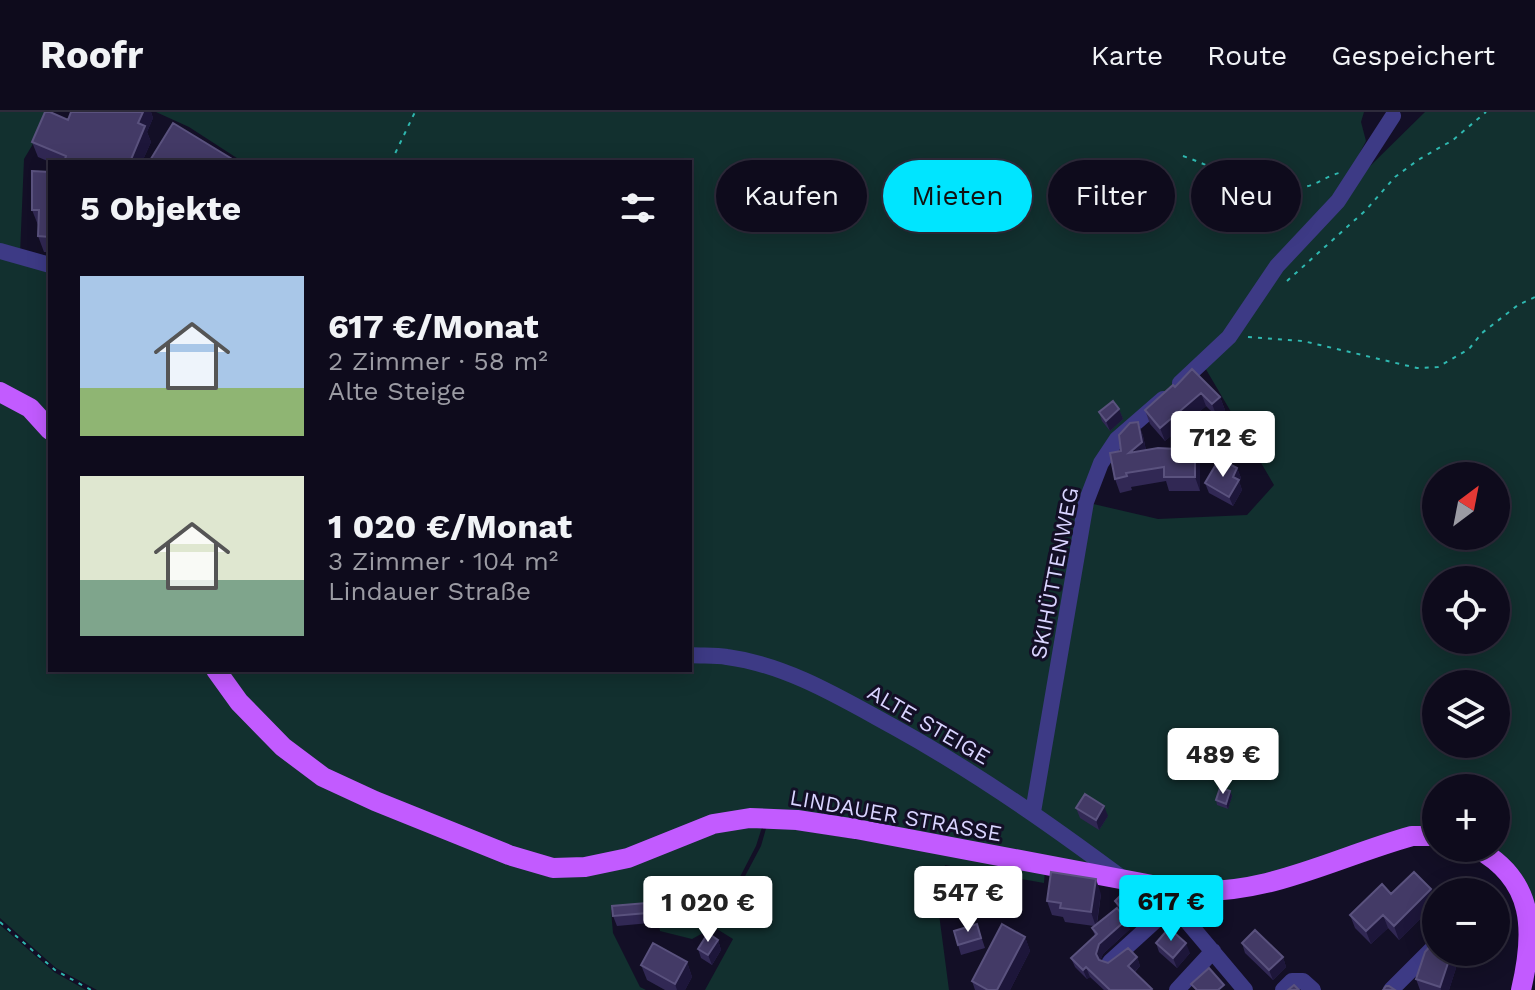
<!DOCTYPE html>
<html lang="de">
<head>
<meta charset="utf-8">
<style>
	body { margin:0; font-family:"Work Sans",sans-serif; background:#1c1929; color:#f1f3f6; height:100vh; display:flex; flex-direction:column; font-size:30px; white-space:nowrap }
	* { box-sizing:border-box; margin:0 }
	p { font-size:26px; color:#9b9ba3 }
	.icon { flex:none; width:44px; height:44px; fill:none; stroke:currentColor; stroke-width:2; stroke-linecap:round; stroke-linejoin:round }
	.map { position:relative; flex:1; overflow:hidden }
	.sheet { position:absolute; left:48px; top:48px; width:644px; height:512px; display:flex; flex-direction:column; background:#0e0b1c; border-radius:0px; box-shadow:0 4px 20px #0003,0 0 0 2px #2e2b3b }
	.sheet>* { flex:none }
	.hud { position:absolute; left:716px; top:48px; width:698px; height:72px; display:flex; gap:16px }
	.needle { width:52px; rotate:32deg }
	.tools { position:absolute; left:1422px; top:350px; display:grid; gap:16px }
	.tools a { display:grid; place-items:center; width:88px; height:88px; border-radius:50%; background:#0e0b1c; box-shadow:0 4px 20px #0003,0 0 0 2px #2e2b3b; font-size:40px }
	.price { position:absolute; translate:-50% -68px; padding:0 18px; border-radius:8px; background:#fff; color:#222; font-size:26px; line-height:52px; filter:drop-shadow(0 2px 4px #0008) }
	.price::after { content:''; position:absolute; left:50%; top:48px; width:24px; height:18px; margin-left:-12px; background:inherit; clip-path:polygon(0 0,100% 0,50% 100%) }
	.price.selected { background:#00e5ff; color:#111 }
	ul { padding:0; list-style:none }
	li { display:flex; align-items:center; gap:24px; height:200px; padding:0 32px }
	li span { display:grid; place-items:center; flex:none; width:224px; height:160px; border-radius:0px; color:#555 }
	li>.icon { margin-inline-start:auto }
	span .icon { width:96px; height:96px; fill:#fffc; stroke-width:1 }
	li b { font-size:34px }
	h2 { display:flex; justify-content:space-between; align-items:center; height:96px; padding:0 32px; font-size:34px }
	.chip { padding:0 28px; border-radius:36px; background:#0e0b1c; box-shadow:0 4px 20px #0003,0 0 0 2px #2e2b3b; font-size:28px; line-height:72px }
	.chip.selected { background:#00e5ff; color:#111 }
	header { display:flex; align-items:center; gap:48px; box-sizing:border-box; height:112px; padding:0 40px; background:#0e0b1c; border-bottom:2px solid #2e2b3b }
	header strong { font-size:38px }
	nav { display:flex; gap:44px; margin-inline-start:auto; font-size:28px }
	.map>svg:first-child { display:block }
	.green { fill:#12302f; fill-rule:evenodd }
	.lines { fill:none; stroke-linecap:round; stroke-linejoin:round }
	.path { stroke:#2fb8b0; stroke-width:2; stroke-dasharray:4 6; stroke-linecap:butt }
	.minor { stroke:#3d3a85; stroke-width:16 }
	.major { stroke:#c25bff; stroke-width:20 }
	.wall { fill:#312854 }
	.shaded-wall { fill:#1d163a }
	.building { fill:#433a66; stroke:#5a527e; stroke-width:2 }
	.labels { text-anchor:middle; stroke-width:6; stroke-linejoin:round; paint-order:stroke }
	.street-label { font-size:22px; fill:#d9d4ff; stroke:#130f26 }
</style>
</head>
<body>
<header>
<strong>Roofr</strong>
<nav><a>Karte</a><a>Route</a><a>Gespeichert</a></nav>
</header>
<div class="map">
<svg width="1535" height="878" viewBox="0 0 1535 878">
	<rect width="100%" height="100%" fill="#130f26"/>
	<path class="green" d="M0 0H52L24 47 20 142 0 136Z
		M156 0H1364L1361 10 1366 29 1353 54 1365 59 1425 0H1535V797L1488 736H1496V676H1436V718L1305 755 1212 774 1123 761 818 570 690 540V50H243L189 15ZM1204 254 1274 373 1247 403 1158 407 1089 391 1104 352ZM1436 364H1496V424H1436ZM1436 468H1496V528H1436ZM1436 572H1496V632H1436Z
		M0 142 50 156V306L0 271Z
		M0 289 26 304 50 328V558H209L278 639 554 761 714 718 763 712 756 734 714 815 692 827 660 819 654 793 611 798 613 821 640 875 646 878H97L56 856 0 806Z
		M690 546 777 560 917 632 1103 755 798 699 571 749 510 738 326 659 288 631 222 558H690Z
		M767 713 1045 757 1044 771 945 753 937 787 949 878H705L733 827 717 817 761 734Z
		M0 813 54 860 86 878H0Z"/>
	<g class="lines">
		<path class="path" d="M1183 44C1226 59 1255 82 1304 75 1316 73 1327 64 1339 61
			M391 50 415 0
			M1287 169 1366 98 1395 65 1418 48 1453 28 1486 0
			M1248 225 1303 229 1417 256 1438 255 1469 237 1482 221 1518 193 1535 185
			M0 810 55 858 91 878"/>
		<path class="minor" d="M0 139 50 153
			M1180 271 1229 225 1277 154 1338 89 1393 4
			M690 543C702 544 715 543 727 545 787 553 841 586 894 615 990 668 1079 733 1166 799L1186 808
			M1033 700 1086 390 1101 351 1117 327 1163 287
			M1184 779 1182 795 1186 808 1245 878
			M1110 850 1166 799
			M1177 878 1213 839
			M1283 878 1292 869H1303L1313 878
			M1391 878 1436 833"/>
		<path class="major" d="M0 280 30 296 50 318
			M216 558 239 590 283 635 323 665 375 689 509 743 553 756 585 755 628 746 713 712 750 706 797 708 856 717 1184 779C1268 784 1333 746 1412 724H1436
			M1476 736C1535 768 1535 819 1521 878"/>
	</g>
	<path class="wall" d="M71 0H151L153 6 147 20 151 30 142 50H50L38 45 32 30 68 8Z
		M50 60V140H44L38 124V113L32 98Z
		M1175 275 1220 285 1225 298 1217 305 1206 294 1165 329 1150 312 1145 298Z
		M1119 297 1123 307 1110 319 1102 309 1099 300Z
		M1138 310 1143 324 1146 338H1195L1200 352V379H1169L1166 369 1131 375 1132 378 1120 381 1115 367Z
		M1218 356H1237L1241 366 1239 369 1242 378 1233 394 1209 381 1205 371Z
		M1230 679 1232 684 1228 697 1217 693 1216 688Z
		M1076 696 1108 704 1099 718 1080 706Z
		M964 771 968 788 950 792 947 783Z
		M1431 777 1436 791 1399 828 1388 816 1371 832 1355 816 1350 803 1391 782Z
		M1101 782 1097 812 1130 817 1103 842 1100 849 1108 851 1137 845 1140 854 1135 860 1153 878H1104L1090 865 1087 867 1075 855 1071 846 1095 824 1092 816 1094 814 1065 810 1063 805 1052 803 1047 789Z
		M1115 789 1133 791 1135 796 1126 804 1117 794Z
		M649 801 650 811 617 814 613 804Z
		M977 812 985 836 961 843 954 819Z
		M1025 825 1030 839 1010 878H975L972 869Z
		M718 828 721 838 712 853 701 846 698 837Z
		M1156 831 1190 841 1177 856 1159 840Z
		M1242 831 1283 845 1286 855 1273 868 1245 841Z
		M1451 842 1456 856 1449 878H1420L1416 867Z
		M687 850 692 865 685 878H665L647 868 641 853Z"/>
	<path class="shaded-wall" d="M143 0H151L153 6 147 20 151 30 142 50H130L138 11Z
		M1201 281 1206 294 1165 329 1160 316Z
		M1220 285 1225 298 1217 305 1212 292Z
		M1119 297 1123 307 1110 319 1106 309Z
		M1138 310 1143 324 1147 344 1129 341Z
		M1195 338 1200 352V379L1195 365Z
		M1237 356 1241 366 1239 369 1242 378 1233 394 1229 385 1233 365Z
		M1230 679 1232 684 1228 697 1226 692Z
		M1104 694 1108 704 1099 718 1096 708Z
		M1096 767 1101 782 1096 815 1091 800Z
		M1431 777 1436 791 1399 828 1394 814Z
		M646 791 649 801 650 811 647 801Z
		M1133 791 1135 796 1126 804 1124 799Z
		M1383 803 1388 816 1371 832 1366 819Z
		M1126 808 1130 817 1103 842 1099 852 1096 842 1099 832Z
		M1025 825 1030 839 1010 878H997Z
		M718 828 721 838 712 853 708 843Z
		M1186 831 1190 841 1177 856 1173 846Z
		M1451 842 1456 856 1449 878H1441L1440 875Z
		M1137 845 1140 854 1131 863 1128 854Z
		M1283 845 1286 855 1273 868 1269 858Z
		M687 850 692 865 685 878H677L675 872Z
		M1086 855 1090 865 1087 867 1083 858Z"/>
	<path class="building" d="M45 0H50L68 8 71 0H143L138 11 145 14 130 50H64L66 44 32 30Z
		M173 11 237 50H149Z
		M32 59 50 60V125L38 124 39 98H32Z
		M1192 257 1220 285 1212 292 1201 281 1160 316 1145 298 1173 273 1175 275Z
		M1113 289 1119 297 1106 309 1099 300Z
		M1138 310 1142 330 1129 341 1158 336 1195 338V365H1164V355L1126 361 1127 364 1115 367 1110 341 1121 339 1119 323 1130 311Z
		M1222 348 1237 356 1233 365 1239 368 1229 385 1205 371 1215 354 1218 356Z
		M1220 676 1230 679 1226 692 1216 688Z
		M1085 682 1104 694 1096 708 1076 696Z
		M1051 760 1096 767 1091 800 1060 796 1061 791 1047 789Z
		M1414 760 1431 777 1394 814 1383 803 1366 819 1350 803 1382 772 1391 782Z
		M960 761 964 778 947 783 943 765Z
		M1123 781 1133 791 1124 799 1115 789Z
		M646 791 647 801 613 804 612 794Z
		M1117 796 1126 808 1099 832 1096 842 1099 848 1108 851 1128 836 1137 845 1128 854 1152 877 1151 878H1110L1086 855 1083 858 1071 846 1097 822 1092 816Z
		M977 812 981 826 958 833 954 819Z
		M1002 812 1025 825 997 878H988L972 869Z
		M1169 816 1186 831 1173 846 1156 831Z
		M1255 818 1283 845 1269 858 1242 831Z
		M708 821 718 828 708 843 698 837Z
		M653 831 687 850 675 872 641 853Z
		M1430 834 1436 836V840H1447L1451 842 1440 875 1416 867 1425 840Z
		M1209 856 1224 873 1218 878H1197L1191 872Z
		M1294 873 1299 878H1288Z
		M1386 874H1389L1395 878H1383Z"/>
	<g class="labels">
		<g class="street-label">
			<text transform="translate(1054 461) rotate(-79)" y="8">SKIHÜTTENWEG</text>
			<text transform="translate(929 612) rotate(30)" y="8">ALTE STEIGE</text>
			<text transform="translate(896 703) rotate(10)" y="8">LINDAUER STRASSE</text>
		</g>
	</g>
</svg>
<div class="tools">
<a><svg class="needle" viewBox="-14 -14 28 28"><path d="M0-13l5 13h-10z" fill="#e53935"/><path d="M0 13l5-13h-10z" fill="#9b9ba3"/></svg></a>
<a><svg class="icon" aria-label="locate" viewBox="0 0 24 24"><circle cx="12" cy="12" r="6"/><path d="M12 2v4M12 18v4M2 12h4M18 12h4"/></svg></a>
<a><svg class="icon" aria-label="layers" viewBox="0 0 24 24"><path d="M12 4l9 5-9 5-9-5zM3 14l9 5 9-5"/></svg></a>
<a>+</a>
<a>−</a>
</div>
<b class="price" style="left:1223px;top:367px">712 €</b>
<b class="price" style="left:1223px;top:684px">489 €</b>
<b class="price" style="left:968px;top:822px">547 €</b>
<b class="price selected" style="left:1171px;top:831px">617 €</b>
<b class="price" style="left:708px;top:832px">1 020 €</b>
<div class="hud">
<a class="chip">Kaufen</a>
<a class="chip selected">Mieten</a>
<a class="chip">Filter</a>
<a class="chip">Neu</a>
</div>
<section class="sheet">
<h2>5 Objekte<svg class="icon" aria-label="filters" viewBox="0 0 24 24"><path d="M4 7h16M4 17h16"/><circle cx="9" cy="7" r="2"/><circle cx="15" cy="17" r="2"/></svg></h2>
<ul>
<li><span style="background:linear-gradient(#a9c7e8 70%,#8fb573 0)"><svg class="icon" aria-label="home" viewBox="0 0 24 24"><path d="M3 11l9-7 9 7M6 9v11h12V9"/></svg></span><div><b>617 €/Monat</b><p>2 Zimmer · 58 m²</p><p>Alte Steige</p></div></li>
<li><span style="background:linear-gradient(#dfe7d0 65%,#7fa58c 0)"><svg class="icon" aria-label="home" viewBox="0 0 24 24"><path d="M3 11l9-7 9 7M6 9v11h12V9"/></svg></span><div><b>1 020 €/Monat</b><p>3 Zimmer · 104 m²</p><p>Lindauer Straße</p></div></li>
</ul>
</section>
</div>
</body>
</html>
